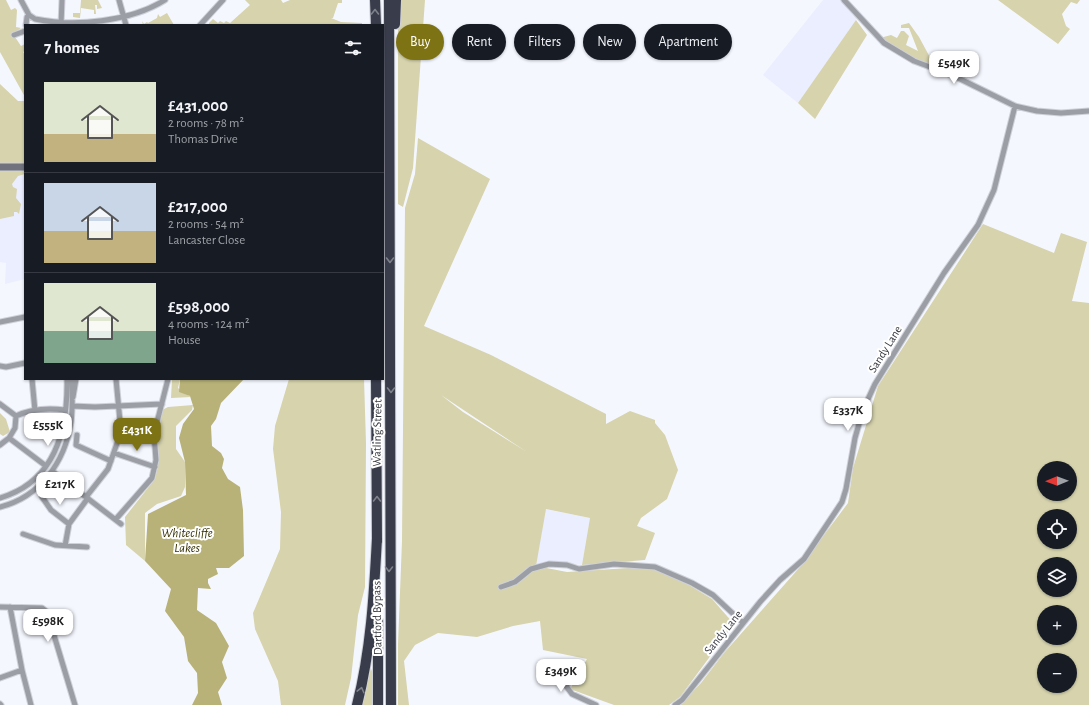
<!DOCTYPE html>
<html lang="en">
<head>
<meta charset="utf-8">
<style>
	body { margin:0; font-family:"Alegreya Sans",sans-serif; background:#20242c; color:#f1f3f6; height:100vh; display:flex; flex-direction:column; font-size:15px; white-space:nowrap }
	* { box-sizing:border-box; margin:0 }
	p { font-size:13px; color:#9ea1a6 }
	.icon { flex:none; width:22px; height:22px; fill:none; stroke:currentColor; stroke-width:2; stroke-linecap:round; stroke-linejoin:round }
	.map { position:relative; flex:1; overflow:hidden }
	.panel { position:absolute; left:24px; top:24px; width:360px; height:356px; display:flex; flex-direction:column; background:#171b24; border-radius:0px; box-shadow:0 1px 3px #0004 }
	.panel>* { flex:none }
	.guide { position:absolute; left:396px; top:24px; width:380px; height:36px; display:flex; gap:8px }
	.needle { width:26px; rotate:269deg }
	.buttons { position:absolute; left:1037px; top:461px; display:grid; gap:8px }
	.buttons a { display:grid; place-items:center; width:40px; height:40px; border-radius:50%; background:#171b24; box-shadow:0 1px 3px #0004; font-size:20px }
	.price { position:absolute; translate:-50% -34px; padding:0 9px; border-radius:8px; background:#fff; color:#222; font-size:13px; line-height:26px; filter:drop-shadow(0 1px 2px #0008) }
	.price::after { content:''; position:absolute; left:50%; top:24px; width:12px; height:9px; margin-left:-6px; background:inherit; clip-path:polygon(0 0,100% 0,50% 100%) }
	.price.selected { background:#7d7315; color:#fff }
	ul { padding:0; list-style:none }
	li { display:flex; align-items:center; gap:12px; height:100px; padding:0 20px }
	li+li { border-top:1px solid #363941 }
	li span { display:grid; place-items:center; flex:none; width:112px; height:80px; border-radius:0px; color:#555 }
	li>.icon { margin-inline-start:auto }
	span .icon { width:48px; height:48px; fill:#fffc; stroke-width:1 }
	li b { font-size:17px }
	h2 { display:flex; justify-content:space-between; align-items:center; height:48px; padding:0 20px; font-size:17px }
	.pill { padding:0 14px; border-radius:18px; background:#171b24; box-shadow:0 1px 3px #0004; font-size:14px; line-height:36px }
	.pill.selected { background:#7d7315; color:#fff }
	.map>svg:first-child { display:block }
	.built { fill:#eaeefe }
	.green { fill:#d6d3ad; fill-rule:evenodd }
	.water { fill:#b8b279 }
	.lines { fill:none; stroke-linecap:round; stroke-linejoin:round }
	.street-casing { stroke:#cfd1d9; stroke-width:7 }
	.secondary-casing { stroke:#cfd1d9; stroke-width:9 }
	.highway-casing { stroke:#cfd1d9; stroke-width:12 }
	.street { stroke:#9c9ea6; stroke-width:5 }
	.secondary { stroke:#70737e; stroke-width:7 }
	.highway { stroke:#393c4b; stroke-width:10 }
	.oneway { stroke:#7e808a }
	.labels { text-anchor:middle; stroke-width:4; stroke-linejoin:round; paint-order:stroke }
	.street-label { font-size:12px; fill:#383a41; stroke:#fff }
	.water-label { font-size:13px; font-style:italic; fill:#363101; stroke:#fff }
</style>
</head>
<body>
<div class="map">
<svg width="1089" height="705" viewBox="0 0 1089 705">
	<rect width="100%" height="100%" fill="#f5f7ff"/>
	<path class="built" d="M823 0H841L857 19 798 103 763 75Z
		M0 171H25V279L5 284 6 263 0 262Z
		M545 509 590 518 582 565 552 561 536 565Z"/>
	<path class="green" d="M0 0H6L11 10 15 8 17 10 16 27 21 28 13 34 21 46 25 44V51L23 52 25 55V97L0 52Z
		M81 0H98L102 8 97 9V5H95L96 14H94V10L81 8 80 18 73 17V13H80Z
		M245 0H281L283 3 290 0H342V3H338L333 18H331L341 22 362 23V25H209V23L213 19 218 23 220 21 224 23 226 21 230 23 250 5Z
		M398 0H425L413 168 403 207 398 204Z
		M998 0H1080L1077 4 1071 2 1062 14 1066 26 1070 29 1058 44Z
		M167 13 174 25H143L142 21 144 24 147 22 148 23 157 18 158 14 160 17Z
		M856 20 867 35 815 119 798 103Z
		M909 23 919 37 932 61V65L913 58 880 38 891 35 897 38 901 31H904L909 36 906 45 918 51 909 28H901V25Z
		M0 84 18 101H25V164L0 165Z
		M418 138 490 179 424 326 491 355 606 414V424L630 411 655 420V423L665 435 678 470 667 499 641 518 637 526 655 533 645 560 582 565 590 518 546 509 536 566 567 572 629 568 653 569 689 585 712 599 734 624 680 697 669 705H614L570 689 587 659 543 650 540 621 513 626 477 637 438 633 415 645 404 661 409 705H398V644L402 541 405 208 415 174ZM441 395 527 452 463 412Z
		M0 171H25V174L18 176 12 184 13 187 17 189 16 198 21 204 19 214 17 212H14V216L0 219Z
		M983 224 1054 253 1061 233 1087 242 1072 301 1089 303V705H680L701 683 724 653 800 567 848 503 853 468 878 386ZM1044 468H1070V494H1044ZM1044 516H1070V542H1044ZM1044 564H1070V590H1044ZM1044 612H1070V638H1044ZM1044 660H1070V686H1044Z
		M172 379H180L178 388 191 397 171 398Z
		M289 379H364L366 443 365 587 358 615 351 678 345 705H281L278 681 255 629 253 613 280 549 281 512 273 449 275 426Z
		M193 405 192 410 176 426V449L185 462V487L181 496 157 504 145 513V561L126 545 125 517 155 479 158 466 156 434 159 430 162 410 168 407Z
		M0 413 6 419 10 432 3 436 0 434Z
		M371 668 374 678V705H362Z"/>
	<path class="water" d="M180 379H244L221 403 216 419 211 426 212 446 221 453 224 459 222 468 228 479 240 487 243 510 244 556 229 568H216L218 574 208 579V583L211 589 198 588 197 610 216 623 229 646 222 662 227 678 218 692 222 705H192L198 693 197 673 188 661 184 637 165 611 171 589 145 561 148 514 186 495 185 462 179 438 183 424 194 409 190 396 179 392Z"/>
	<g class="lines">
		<g class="street-casing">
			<path id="street" d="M21 0 29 15 35 19C75 27 130 22 165 0
				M119 0 126 25
				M844 0 884 43 914 61 954 76 1015 106 1037 111 1061 113 1089 111
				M26 25 27 17 29 15
				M61 25 62 0
				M200 25 223 0
				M14 35 25 31
				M0 322 25 317
				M0 366 6 367 25 363
				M32 379 35 411
				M73 397 76 379
				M0 404 16 416
				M72 406 95 407 162 404
				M77 435 76 445 111 461
				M9 438 15 428 16 416C31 409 49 408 65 410
				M0 445 9 438 46 466
				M114 453 155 467
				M52 471 121 524
				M42 497 51 510 69 524
				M86 497 108 469 121 432 116 379
				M0 498C55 482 68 430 67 379
				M0 507C40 497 65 462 71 422 73 408 72 393 72 379
				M116 519 152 478 156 460 154 434 168 379
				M23 534 55 545 87 547
				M65 546 69 524 88 498
				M501 587 515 582 531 569 549 564 567 565 579 569 614 564 655 567 692 583 713 595 743 623
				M0 607 42 608 47 612 75 705
				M580 664 566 686 572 694 596 705
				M22 670 31 705
				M0 678 22 670 10 607
				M0 704 1 705
				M675 705 682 700 760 602 780 580 804 559 842 502 846 489 855 438 863 410 875 384 944 273 978 225 994 190 1015 106"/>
		</g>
		<g class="secondary-casing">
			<path id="secondary" d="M0 167H25"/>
		</g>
		<g class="highway-casing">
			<path id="highway" d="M375 0 376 25
				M389 0 391 705
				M395 24 396 0
				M376 379 377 542
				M378 621V705
				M357 705C371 650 374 595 377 538"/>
		</g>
		<use href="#street" class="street"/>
		<use href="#secondary" class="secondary"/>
		<use href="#highway" class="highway"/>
	</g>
	<defs><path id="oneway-chevron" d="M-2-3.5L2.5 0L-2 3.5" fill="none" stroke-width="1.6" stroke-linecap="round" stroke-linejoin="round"/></defs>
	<g class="oneway">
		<use href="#oneway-chevron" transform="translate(375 12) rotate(-90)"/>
		<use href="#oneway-chevron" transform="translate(390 260) rotate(90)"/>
		<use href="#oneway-chevron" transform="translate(391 390) rotate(90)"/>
		<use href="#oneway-chevron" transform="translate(377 499) rotate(-90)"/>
		<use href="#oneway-chevron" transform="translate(389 569) rotate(90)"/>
		<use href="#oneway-chevron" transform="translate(361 690) rotate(-76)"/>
	</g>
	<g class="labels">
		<g class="street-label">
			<text transform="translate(885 349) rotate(-58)" y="4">Sandy Lane</text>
			<text transform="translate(377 433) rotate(-89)" y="4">Watling Street</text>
			<text transform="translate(377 618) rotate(-91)" y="4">Dartford Bypass</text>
			<text transform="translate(723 632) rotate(-51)" y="4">Sandy Lane</text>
		</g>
		<g class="water-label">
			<text x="187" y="537">Whitecliffe<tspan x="187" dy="15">Lakes</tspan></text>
		</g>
	</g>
</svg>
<div class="buttons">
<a><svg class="needle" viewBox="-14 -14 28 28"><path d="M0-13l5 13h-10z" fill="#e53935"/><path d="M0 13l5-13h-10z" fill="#9ea1a6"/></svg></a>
<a><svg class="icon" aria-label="locate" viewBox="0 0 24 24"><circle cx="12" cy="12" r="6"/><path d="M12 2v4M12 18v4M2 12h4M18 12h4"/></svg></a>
<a><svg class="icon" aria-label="layers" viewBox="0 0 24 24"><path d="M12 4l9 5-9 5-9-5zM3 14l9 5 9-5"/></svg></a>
<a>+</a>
<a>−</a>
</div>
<b class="price" style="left:954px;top:85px">£549K</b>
<b class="price" style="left:848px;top:432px">£337K</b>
<b class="price" style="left:48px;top:447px">£555K</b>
<b class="price selected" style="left:137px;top:452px">£431K</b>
<b class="price" style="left:60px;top:506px">£217K</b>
<b class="price" style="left:48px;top:643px">£598K</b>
<b class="price" style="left:561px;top:693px">£349K</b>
<div class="guide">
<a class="pill selected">Buy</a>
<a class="pill">Rent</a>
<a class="pill">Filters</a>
<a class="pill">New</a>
<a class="pill">Apartment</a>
</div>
<section class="panel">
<h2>7 homes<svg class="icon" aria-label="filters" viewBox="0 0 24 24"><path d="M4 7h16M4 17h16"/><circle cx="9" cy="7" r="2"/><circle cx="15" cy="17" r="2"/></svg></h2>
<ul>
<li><span style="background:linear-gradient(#dfe7d0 65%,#c2b280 0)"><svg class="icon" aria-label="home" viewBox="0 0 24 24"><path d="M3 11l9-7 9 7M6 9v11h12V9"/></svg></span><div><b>£431,000</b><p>2 rooms · 78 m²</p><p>Thomas Drive</p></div></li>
<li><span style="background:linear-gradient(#c9d6e8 60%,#c2b280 0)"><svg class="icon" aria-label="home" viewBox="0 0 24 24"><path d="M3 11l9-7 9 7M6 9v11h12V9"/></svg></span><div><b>£217,000</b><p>2 rooms · 54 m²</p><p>Lancaster Close</p></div></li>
<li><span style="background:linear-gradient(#dfe7d0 60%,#7fa58c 0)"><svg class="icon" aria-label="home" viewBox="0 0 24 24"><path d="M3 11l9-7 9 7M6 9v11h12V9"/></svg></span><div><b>£598,000</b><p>4 rooms · 124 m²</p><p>House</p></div></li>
</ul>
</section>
</div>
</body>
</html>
